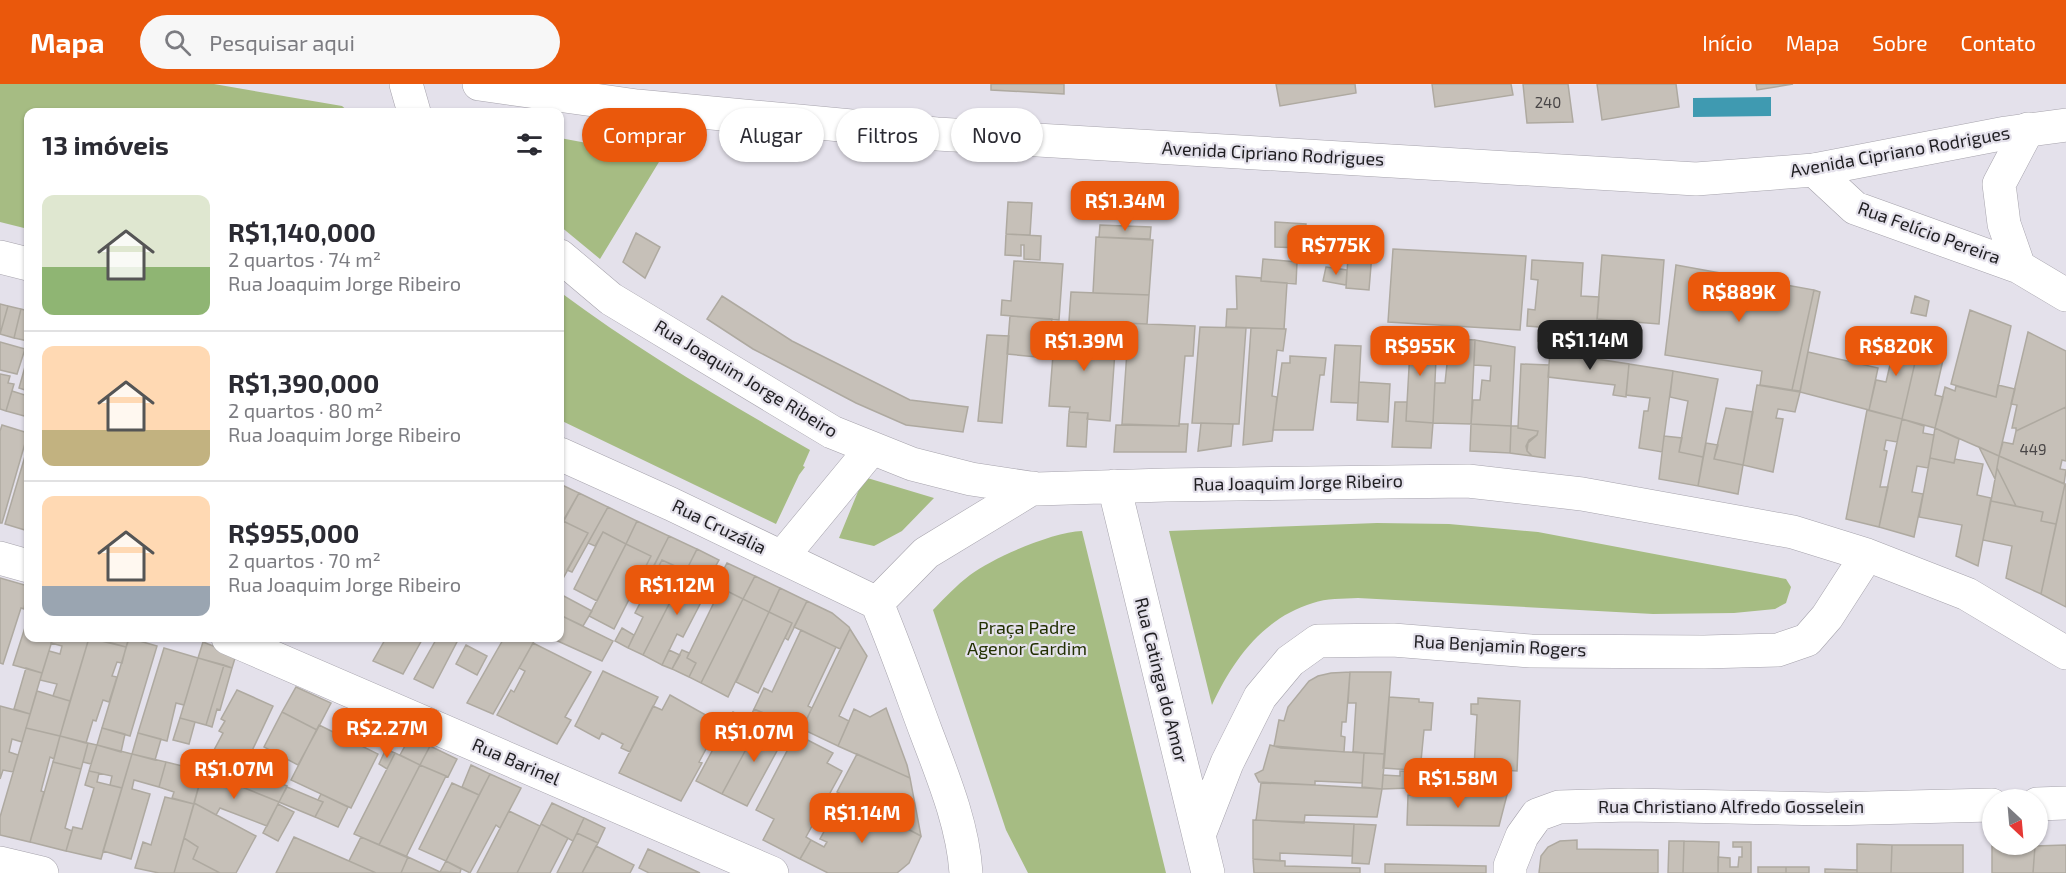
<!DOCTYPE html>
<html lang="pt">
<head>
<meta charset="utf-8">
<style>
	body { margin:0; font-family:"Exo 2",sans-serif; background:#f7f7f7; color:#2b2b33; height:100vh; display:flex; flex-direction:column; font-size:22px; white-space:nowrap }
	* { box-sizing:border-box; margin:0 }
	p { font-size:20px; color:#7c7c81 }
	.icon { flex:none; width:33px; height:33px; fill:none; stroke:currentColor; stroke-width:2; stroke-linecap:round; stroke-linejoin:round }
	.map { position:relative; flex:1; overflow:hidden }
	.details { position:absolute; left:24px; top:24px; width:540px; height:534px; display:flex; flex-direction:column; background:#fff; border-radius:12px; box-shadow:0 2px 4px #0004 }
	.details>* { flex:none }
	.top-card { position:absolute; left:582px; top:24px; width:570px; height:54px; display:flex; gap:12px }
	.needle { width:39px; rotate:154deg }
	.fabs { position:absolute; left:1982px; top:705px; display:grid; gap:12px }
	.fabs a { display:grid; place-items:center; width:66px; height:66px; border-radius:50%; background:#fff; box-shadow:0 2px 4px #0004; font-size:30px }
	.price { position:absolute; translate:-50% -51px; padding:0 14px; border-radius:12px; background:#ea580c; color:#fff; font-size:20px; line-height:39px; filter:drop-shadow(0 2px 3px #0008) }
	.price::after { content:''; position:absolute; left:50%; top:36px; width:18px; height:14px; margin-left:-9px; background:inherit; clip-path:polygon(0 0,100% 0,50% 100%) }
	.price.on { background:#222; color:#fff }
	ul { padding:0; list-style:none }
	li { display:flex; align-items:center; gap:18px; height:150px; padding:0 18px }
	li+li { border-top:2px solid #e1e1e2 }
	li span { display:grid; place-items:center; flex:none; width:168px; height:120px; border-radius:12px; color:#555 }
	li>.icon { margin-inline-start:auto }
	span .icon { width:72px; height:72px; fill:#fffc; stroke-width:1 }
	li b { font-size:26px }
	h2 { display:flex; justify-content:space-between; align-items:center; height:72px; padding:0 18px; font-size:26px }
	.chip { padding:0 21px; border-radius:27px; background:#fff; box-shadow:0 2px 4px #0004; font-size:21px; line-height:54px }
	.chip.on { background:#ea580c; color:#fff }
	header { display:flex; align-items:center; gap:36px; box-sizing:border-box; height:84px; padding:0 30px; background:#ea580c; color:#fff }
	header strong { font-size:28px }
	nav { display:flex; gap:33px; margin-inline-start:auto; font-size:21px }
	.search { width:420px; height:54px; background:#f7f7f7; display:flex; align-items:center; gap:15px; box-sizing:border-box; padding:0 21px; border-radius:33px; color:#7c7c81; font-size:22px }
	.map>svg:first-child { display:block }
	.green { fill:#a6bc83 }
	.water { fill:#3f9ab1 }
	.building { fill:#c6c0b8; stroke:#aea9a0; stroke-width:1.5 }
	.lines { fill:none; stroke-linecap:round; stroke-linejoin:round }
	.minor-casing { stroke:#a6a3ac; stroke-width:34 }
	.major-casing { stroke:#a6a3ac; stroke-width:34 }
	.minor { stroke:#fff; stroke-width:33 }
	.major { stroke:#fff; stroke-width:33 }
	.labels { text-anchor:middle; stroke-width:4.5; stroke-linejoin:round; paint-order:stroke }
	.number-label { font-size:15px; fill:#494647 }
	.street-label { font-size:18px; fill:#1f1e21; stroke:#e4e1eb }
	.park-label { font-size:18px; fill:#212f00; stroke:#e4e1eb }
</style>
</head>
<body>
<header>
<strong>Mapa</strong>
<div class="search"><svg class="icon" aria-label="search" viewBox="0 0 24 24"><circle cx="10" cy="10" r="6"/><path d="M15 15l6 6"/></svg>Pesquisar aqui</div>
<nav><a>Início</a><a>Mapa</a><a>Sobre</a><a>Contato</a></nav>
</header>
<div class="map">
<svg width="2066" height="789" viewBox="0 0 2066 789">
	<rect width="100%" height="100%" fill="#e4e1eb"/>
	<path class="green" d="M0 0H214L342 22 349 28H28V145L0 138Z
		M560 54 662 73 600 175 560 142Z
		M560 208C639 267 725 317 810 366L803 382 805 383 799 391 776 440 560 336Z
		M864 393 934 414 902 447 874 462 839 454Z
		M1377 439 1449 440 1538 448 1786 495 1791 503 1786 519 1775 525 1734 529 1653 530 1358 514C1343 515 1326 514 1313 519 1263 534 1233 576 1212 621L1169 447Z
		M1082 447 1166 789H1028L1006 746 933 526C945 513 957 501 970 491 994 473 1053 448 1082 447Z"/>
	<path class="water" d="M1771 13V32L1693 33V14Z"/>
	<path class="building" d="M991 0H1064V10L991 6Z
		M1276 0H1355L1356 9 1280 22Z
		M1432 0H1511L1513 11 1435 23Z
		M1523 0H1568L1573 38 1527 39Z
		M1597 0H1676L1679 23 1602 36Z
		M1756 0H1793L1757 6Z
		M1008 118 1032 119 1030 151 1006 150Z
		M1275 138 1306 140 1304 164 1275 163Z
		M1100 141 1151 143 1150 155 1099 153Z
		M1350 142 1374 145 1369 206 1346 204Z
		M636 149 660 163 645 194 623 178Z
		M1006 150 1041 152 1040 176 1024 175V161H1021V172L1005 171Z
		M1096 153 1153 156 1149 211 1093 209Z
		M1393 165 1526 172 1520 246 1388 238Z
		M1602 171 1664 176 1659 240 1597 235Z
		M1263 175 1297 178 1296 200 1261 197Z
		M1532 176 1583 179 1581 212 1599 213 1595 262 1538 257 1539 243 1527 242 1528 225 1535 226 1538 196 1531 195Z
		M1014 177 1063 180 1059 236 1001 231 1002 216 1011 217Z
		M1676 181 1814 206 1792 306 1760 301 1762 287 1665 271Z
		M1326 183 1347 186 1346 201 1323 197Z
		M1236 192 1261 194V197L1287 199 1284 245 1226 243 1227 225H1237Z
		M1814 206 1820 208 1800 307 1792 306Z
		M1071 208 1149 211 1147 240 1069 237Z
		M722 212 792 257 910 316 968 323 963 348 906 341 856 319 753 265 707 235Z
		M1915 212 1929 217 1926 232 1911 229Z
		M0 220 8 222 0 250Z
		M8 222 21 225 14 254 0 250Z
		M21 225 28 227V257L14 254Z
		M1970 226 2011 242 1996 313 1951 300Z
		M1010 232 1052 235 1047 274 1007 270Z
		M1095 238 1117 239 1110 337 1087 335 1088 329 1069 328 1070 323 1049 322 1055 245 1074 246V258L1093 259Z
		M1123 239 1195 242 1193 272H1185L1179 342 1122 340 1127 267H1121Z
		M1200 243 1246 244 1239 340 1192 339Z
		M1251 244 1286 245 1283 267 1277 266 1272 312 1277 313 1272 357 1243 361Z
		M2028 248 2066 267V323L2016 347V344H2012L2017 321 2011 320Z
		M1886 249 1920 257 1902 335 1869 326 1876 296 1886 298 1894 264 1883 262Z
		M987 251 1009 252 1002 339 978 337Z
		M1399 251 1437 254 1433 339 1406 337 1410 266 1398 265Z
		M1437 254 1475 256 1471 340 1433 339 1435 299H1445L1447 280H1436Z
		M1475 256 1515 263 1511 342 1471 340 1473 316H1480L1482 296 1490 297 1491 282 1474 281Z
		M1920 257 1946 263 1935 311 1943 313 1935 344 1902 335Z
		M0 258 25 265 17 290 0 286Z
		M1335 261 1361 262 1358 319 1331 318Z
		M1550 268 1629 280 1626 313 1613 311 1615 301 1548 293Z
		M1808 268 1878 284 1869 326 1800 308Z
		M28 272V307L19 304Z
		M1290 272 1326 274 1324 291H1320L1313 346H1273L1282 279H1290Z
		M1521 280 1549 281 1545 374 1532 372 1527 367 1528 359 1537 351 1538 347 1518 344Z
		M1629 280 1673 287 1662 368 1639 364 1644 327H1648L1650 314 1626 311Z
		M1673 287 1718 295 1703 373 1679 368 1688 317 1670 313Z
		M0 290 10 292 8 299 14 300 6 327 0 325Z
		M1359 298 1390 300 1388 338 1357 336Z
		M1757 301 1800 308 1795 328 1778 325 1776 334 1783 335 1773 388 1743 381Z
		M1998 301 2015 305 1999 372 1935 344 1945 303 1955 307 1956 302 1996 313Z
		M12 307 28 312V333L6 327Z
		M1395 318H1407L1406 337 1433 339 1431 364 1392 363Z
		M2066 323V377L2062 376 2060 385 2066 386 2064 400 1999 372 2003 358 2013 360 2016 347Z
		M1726 324 1753 328 1743 381 1714 375Z
		M1867 326 1902 335 1897 358 1886 356 1884 366 1887 367 1880 403H1888L1879 443 1846 435Z
		M1069 328 1088 329 1086 363 1067 362Z
		M1902 335 1924 342 1923 349 1934 351 1928 384 1917 382 1912 408 1923 410 1914 453 1879 443Z
		M1201 339 1233 340 1231 362 1198 367Z
		M1179 340H1188L1186 368H1114L1116 341 1179 342Z
		M1471 340 1511 342 1510 369 1470 367Z
		M2 341 28 349 2 439H0V347Z
		M1511 342H1518V344L1538 347 1537 351 1529 356 1526 362 1527 367 1532 372 1510 369Z
		M1935 344 1959 355 1954 379 1930 374Z
		M1664 352 1682 354 1679 368 1703 373 1698 402 1659 395Z
		M1706 359 1718 361 1714 375 1743 381 1738 410 1698 402Z
		M28 362V447L5 440Z
		M1979 363 1999 372 1995 395Z
		M1999 372 2065 400 2056 440 2041 437 2043 428 2016 422 1997 384Z
		M1930 374 1954 379 1955 375 1983 380 1977 411 1991 414 1978 482 1956 472 1962 441 1919 433Z
		M1997 384 2016 422 1991 417Z
		M560 400 579 409 560 444Z
		M2065 400H2066V523L2041 510Z
		M579 409 608 423 572 488 567 486 588 449 563 437Z
		M1991 417 2043 428 2041 437 2056 440 2041 510 2006 494 2012 462 1983 456Z
		M608 423 637 437 626 460 603 448 595 462 588 459Z
		M563 437 588 449 560 500V444Z
		M637 437 669 452 652 485 646 482 651 472 626 460Z
		M603 448 626 460 597 517 574 505Z
		M669 452 697 465 686 487 662 476 655 489 651 488Z
		M626 460 651 472 614 545 589 532Z
		M697 465 719 476 707 497 686 487Z
		M662 476 686 487 643 571 628 564 643 533 635 529Z
		M727 479 755 492 743 515 721 504 714 519 708 516Z
		M686 487 711 499 683 553 677 550 662 581 643 571Z
		M755 492 780 504 769 528 743 515Z
		M0 494 28 502 24 525 21 524 3 580 0 579Z
		M721 504 743 515 701 599 689 593 696 579 687 574Z
		M780 504 807 517 788 556 785 554 792 539 769 528Z
		M560 510 592 527 583 542 560 531Z
		M743 515 769 528 728 613 701 599Z
		M807 517 832 529 849 543 850 545 840 565 794 543Z
		M769 528 792 539 758 609 736 598Z
		M560 531 613 557 602 577 551 554H560Z
		M28 534V554H53L42 589 13 581Z
		M622 544 634 551 628 564 615 557Z
		M850 545 867 572 839 632 849 637 838 662 802 645Z
		M801 546 836 563 808 622 812 624 802 645 754 625 764 604 772 608Z
		M53 554H89L70 617 53 612 57 600 40 596 49 567 60 570 62 562 51 559Z
		M89 554 126 563 122 579 117 578 112 592 117 593 109 618 103 616 96 637 93 636 86 659 60 652Z
		M93 554H129L126 563Z
		M129 554 157 562 130 652 102 644Z
		M386 554H423L403 590 373 577Z
		M437 554H459L433 604 414 595Z
		M504 554H536L493 630 467 619Z
		M203 558 236 571 232 584 198 574Z
		M533 559 591 588 565 633 571 636 557 660 497 631 511 606 514 608 525 587 519 584Z
		M466 561 487 572 477 591 456 580Z
		M164 564 198 574 184 621 176 619 167 657 138 649Z
		M669 566 680 571 672 585 662 581Z
		M682 566 689 569 687 574 696 579 689 593 672 585Z
		M198 574 224 581 206 641 180 634Z
		M224 581 232 584 220 626 217 625 212 643 206 641Z
		M26 584 42 589 30 630 14 625Z
		M603 587 658 613 630 668 621 664 623 660 602 649 599 655 575 642Z
		M1350 588 1346 638H1342L1341 652 1345 653 1344 668 1274 662 1279 636 1284 637 1288 623 1309 597 1318 592 1331 589Z
		M1350 588H1391L1385 670 1353 668 1356 619H1348Z
		M296 603 331 619 317 646 282 628Z
		M237 606 273 622 244 684 213 668 223 649 219 647 225 637 221 635Z
		M37 607 70 617 60 652 26 644Z
		M670 611 720 639 699 678 702 679 681 717 619 689 653 622 662 626Z
		M1389 613 1419 615V618L1433 619 1431 646H1424L1421 677 1413 676 1412 686 1383 684Z
		M1478 614 1520 617 1517 687 1474 684 1477 631 1471 630V620H1478Z
		M0 622 30 630 22 658 12 655 9 668 18 671 13 688 3 686 0 695Z
		M886 624 907 681 910 694 838 662 854 625 870 633Z
		M754 625 765 630 722 710 696 697 733 628 749 636Z
		M282 628 317 646 298 681 264 663Z
		M765 630 774 634 768 648 784 654 747 722 722 710Z
		M180 634 195 638 189 660 173 656Z
		M319 641 378 670 351 724 291 696Z
		M26 644 60 652 54 675 50 673 41 707 44 708 30 758 0 751V733Z
		M102 644 125 650 121 668 97 661Z
		M792 648 833 669 827 679 842 687 806 753 811 756 800 775 763 756 774 735 756 726 788 665 784 663Z
		M138 649 161 655 155 676 132 670Z
		M60 652 88 659 81 685 53 678Z
		M410 653 430 662 420 681 400 671Z
		M88 659 97 661 91 680 83 678Z
		M97 661 132 670 122 704 110 701 112 692 89 687Z
		M1270 661 1281 664 1364 669 1362 699 1315 697V701L1259 698 1255 690 1263 686Z
		M430 662 457 675 448 693 420 681Z
		M386 665 395 669 387 685 379 680Z
		M395 669 420 681 379 761 354 750Z
		M1364 669 1385 670 1382 705 1362 703Z
		M132 670 166 678 159 703 134 696 132 705 150 710 131 775 103 767Z
		M857 670 910 694 921 752 837 708Z
		M208 671 230 682 224 696 203 687Z
		M53 678 81 685 65 744 72 747 66 767 30 758Z
		M166 678 203 687 194 720 172 714 174 708 159 703Z
		M420 681 446 692 406 773 379 761Z
		M471 681 490 690 479 711 462 703Z
		M244 684 287 702 279 718 237 701Z
		M89 687 99 689 97 698 122 704 101 775 66 767 73 743 82 745 94 704 85 701Z
		M203 687 279 718 267 742 220 724 216 731 194 719Z
		M1400 687 1411 688 1410 704 1382 705 1383 691 1400 692Z
		M490 690 521 704 500 744 496 741 470 789 446 777Z
		M452 699 479 711 446 777 419 765Z
		M1261 699 1315 701 1382 705 1377 733 1305 731 1304 739 1256 736Z
		M287 703 323 718 315 733 279 718Z
		M1509 703 1499 742 1407 741 1408 711 1477 712 1476 704Z
		M321 710 348 723 338 743 315 733 323 718 318 716Z
		M844 711 851 715 846 723 868 734 873 726 921 752 909 779 897 789H828L800 775 811 756 824 763 827 758 820 755Z
		M165 713 194 720 174 789H159L135 784 143 758 151 761Z
		M194 719 256 752 236 789H220L193 775 198 763 184 754Z
		M552 719 584 734 573 757 541 740Z
		M278 720 294 728 278 757 263 749Z
		M509 727 540 742 517 789H477Z
		M584 734 605 744 598 759 577 749Z
		M1253 736 1354 740 1352 772 1280 769V777L1253 775Z
		M541 740 568 754 550 789H517Z
		M1354 740 1376 741 1369 780 1352 779Z
		M577 749 598 759 582 789H557Z
		M294 753 349 777 376 789H276Z
		M361 753 408 773 401 789H376L349 777Z
		M184 754 198 763 193 775 220 789H174Z
		M1577 756V765L1658 766V789H1539L1541 772 1548 763 1560 757Z
		M1669 757H1684L1683 789H1668Z
		M1684 757 1719 758 1718 789H1683Z
		M1733 758H1751V789H1718V773L1730 774V783H1738L1739 773H1742V763H1733Z
		M1857 760 1892 761 1891 789H1857Z
		M1892 761H1963V789H1891Z
		M1992 761 2035 762 2033 789H1992Z
		M2066 761V789H2033L2035 762Z
		M596 762 634 781 630 789H582Z
		M648 765 700 789H649L639 784Z
		M408 773 440 788 442 789H401Z
		M1253 775 1285 777V782L1360 784V789H1254Z
		M446 777 461 785 460 789 440 788Z
		M1385 780 1486 782V789H1385Z
		M1758 783H1786V789H1758Z
		M1786 783H1809V789H1786Z
		M1825 785 1857 786V789H1825Z"/>
	<g class="lines">
		<g class="minor-casing">
			<path id="minor" d="M406 0 414 28
				M1814 86 1855 124 2019 183 2066 211
				M560 172 611 215 832 348 912 380 971 395 1037 405 1166 401 1468 397 1582 410 1793 448 1867 471 1967 510 2066 569
				M0 173 28 180
				M2019 183 2004 140 1999 100 2028 45
				M560 370 671 420 877 519
				M1114 402 1208 789
				M782 473 872 364
				M0 474 28 482
				M877 519C895 562 910 605 926 648 943 693 963 741 966 789
				M877 519 926 469 1033 404
				M228 554 772 789
				M2037 720 2066 719
				M1199 751 1227 679 1260 613 1290 577 1318 557 1393 556 1531 567 1704 568 1778 566 1807 556 1827 533 1867 471
				M0 779 42 789
				M1510 789V782L1522 752 1537 731 1559 723 1629 721 1828 725 1992 721"/>
		</g>
		<g class="major-casing">
			<path id="major" d="M479 0 637 22 937 50 1696 95 1814 86 2006 49 2066 41"/>
		</g>
		<use href="#minor" class="minor"/>
		<use href="#major" class="major"/>
	</g>
	<g class="labels">
		<g class="number-label">
			<text x="1548" y="24">240</text>
			<text x="2033" y="371">449</text>
		</g>
		<g class="street-label">
			<text transform="translate(1900 68) rotate(-10)" y="6">Avenida Cipriano Rodrigues</text>
			<text transform="translate(1273 70) rotate(3)" y="6">Avenida Cipriano Rodrigues</text>
			<text transform="translate(1929 149) rotate(20)" y="6">Rua Felício Pereira</text>
			<text transform="translate(746 295) rotate(31)" y="6">Rua Joaquim Jorge Ribeiro</text>
			<text transform="translate(1298 399) rotate(-1)" y="6">Rua Joaquim Jorge Ribeiro</text>
			<text transform="translate(719 443) rotate(26)" y="6">Rua Cruzália</text>
			<text transform="translate(1500 562) rotate(3)" y="6">Rua Benjamin Rogers</text>
			<text transform="translate(1161 596) rotate(76)" y="6">Rua Catinga do Amor</text>
			<text transform="translate(516 678) rotate(23)" y="6">Rua Barinel</text>
			<text x="1731" y="729">Rua Christiano Alfredo Gosselein</text>
		</g>
		<g class="park-label">
			<text x="1027" y="550">Praça Padre<tspan x="1027" dy="21">Agenor Cardim</tspan></text>
		</g>
	</g>
</svg>
<div class="fabs">
<a><svg class="needle" viewBox="-14 -14 28 28"><path d="M0-13l5 13h-10z" fill="#e53935"/><path d="M0 13l5-13h-10z" fill="#7c7c81"/></svg></a>
</div>
<b class="price" style="left:1125px;top:148px">R$1.34M</b>
<b class="price" style="left:1336px;top:192px">R$775K</b>
<b class="price" style="left:1739px;top:239px">R$889K</b>
<b class="price on" style="left:1590px;top:287px">R$1.14M</b>
<b class="price" style="left:1084px;top:288px">R$1.39M</b>
<b class="price" style="left:1420px;top:293px">R$955K</b>
<b class="price" style="left:1896px;top:293px">R$820K</b>
<b class="price" style="left:677px;top:532px">R$1.12M</b>
<b class="price" style="left:387px;top:675px">R$2.27M</b>
<b class="price" style="left:754px;top:679px">R$1.07M</b>
<b class="price" style="left:234px;top:716px">R$1.07M</b>
<b class="price" style="left:1458px;top:725px">R$1.58M</b>
<b class="price" style="left:862px;top:760px">R$1.14M</b>
<div class="top-card">
<a class="chip on">Comprar</a>
<a class="chip">Alugar</a>
<a class="chip">Filtros</a>
<a class="chip">Novo</a>
</div>
<section class="details">
<h2>13 imóveis<svg class="icon" aria-label="filters" viewBox="0 0 24 24"><path d="M4 7h16M4 17h16"/><circle cx="9" cy="7" r="2"/><circle cx="15" cy="17" r="2"/></svg></h2>
<ul>
<li><span style="background:linear-gradient(#dfe7d0 60%,#8fb573 0)"><svg class="icon" aria-label="home" viewBox="0 0 24 24"><path d="M3 11l9-7 9 7M6 9v11h12V9"/></svg></span><div><b>R$1,140,000</b><p>2 quartos · 74 m²</p><p>Rua Joaquim Jorge Ribeiro</p></div></li>
<li><span style="background:linear-gradient(#ffd9b3 70%,#c2b280 0)"><svg class="icon" aria-label="home" viewBox="0 0 24 24"><path d="M3 11l9-7 9 7M6 9v11h12V9"/></svg></span><div><b>R$1,390,000</b><p>2 quartos · 80 m²</p><p>Rua Joaquim Jorge Ribeiro</p></div></li>
<li><span style="background:linear-gradient(#ffd9b3 75%,#9aa5b1 0)"><svg class="icon" aria-label="home" viewBox="0 0 24 24"><path d="M3 11l9-7 9 7M6 9v11h12V9"/></svg></span><div><b>R$955,000</b><p>2 quartos · 70 m²</p><p>Rua Joaquim Jorge Ribeiro</p></div></li>
</ul>
</section>
</div>
</body>
</html>
